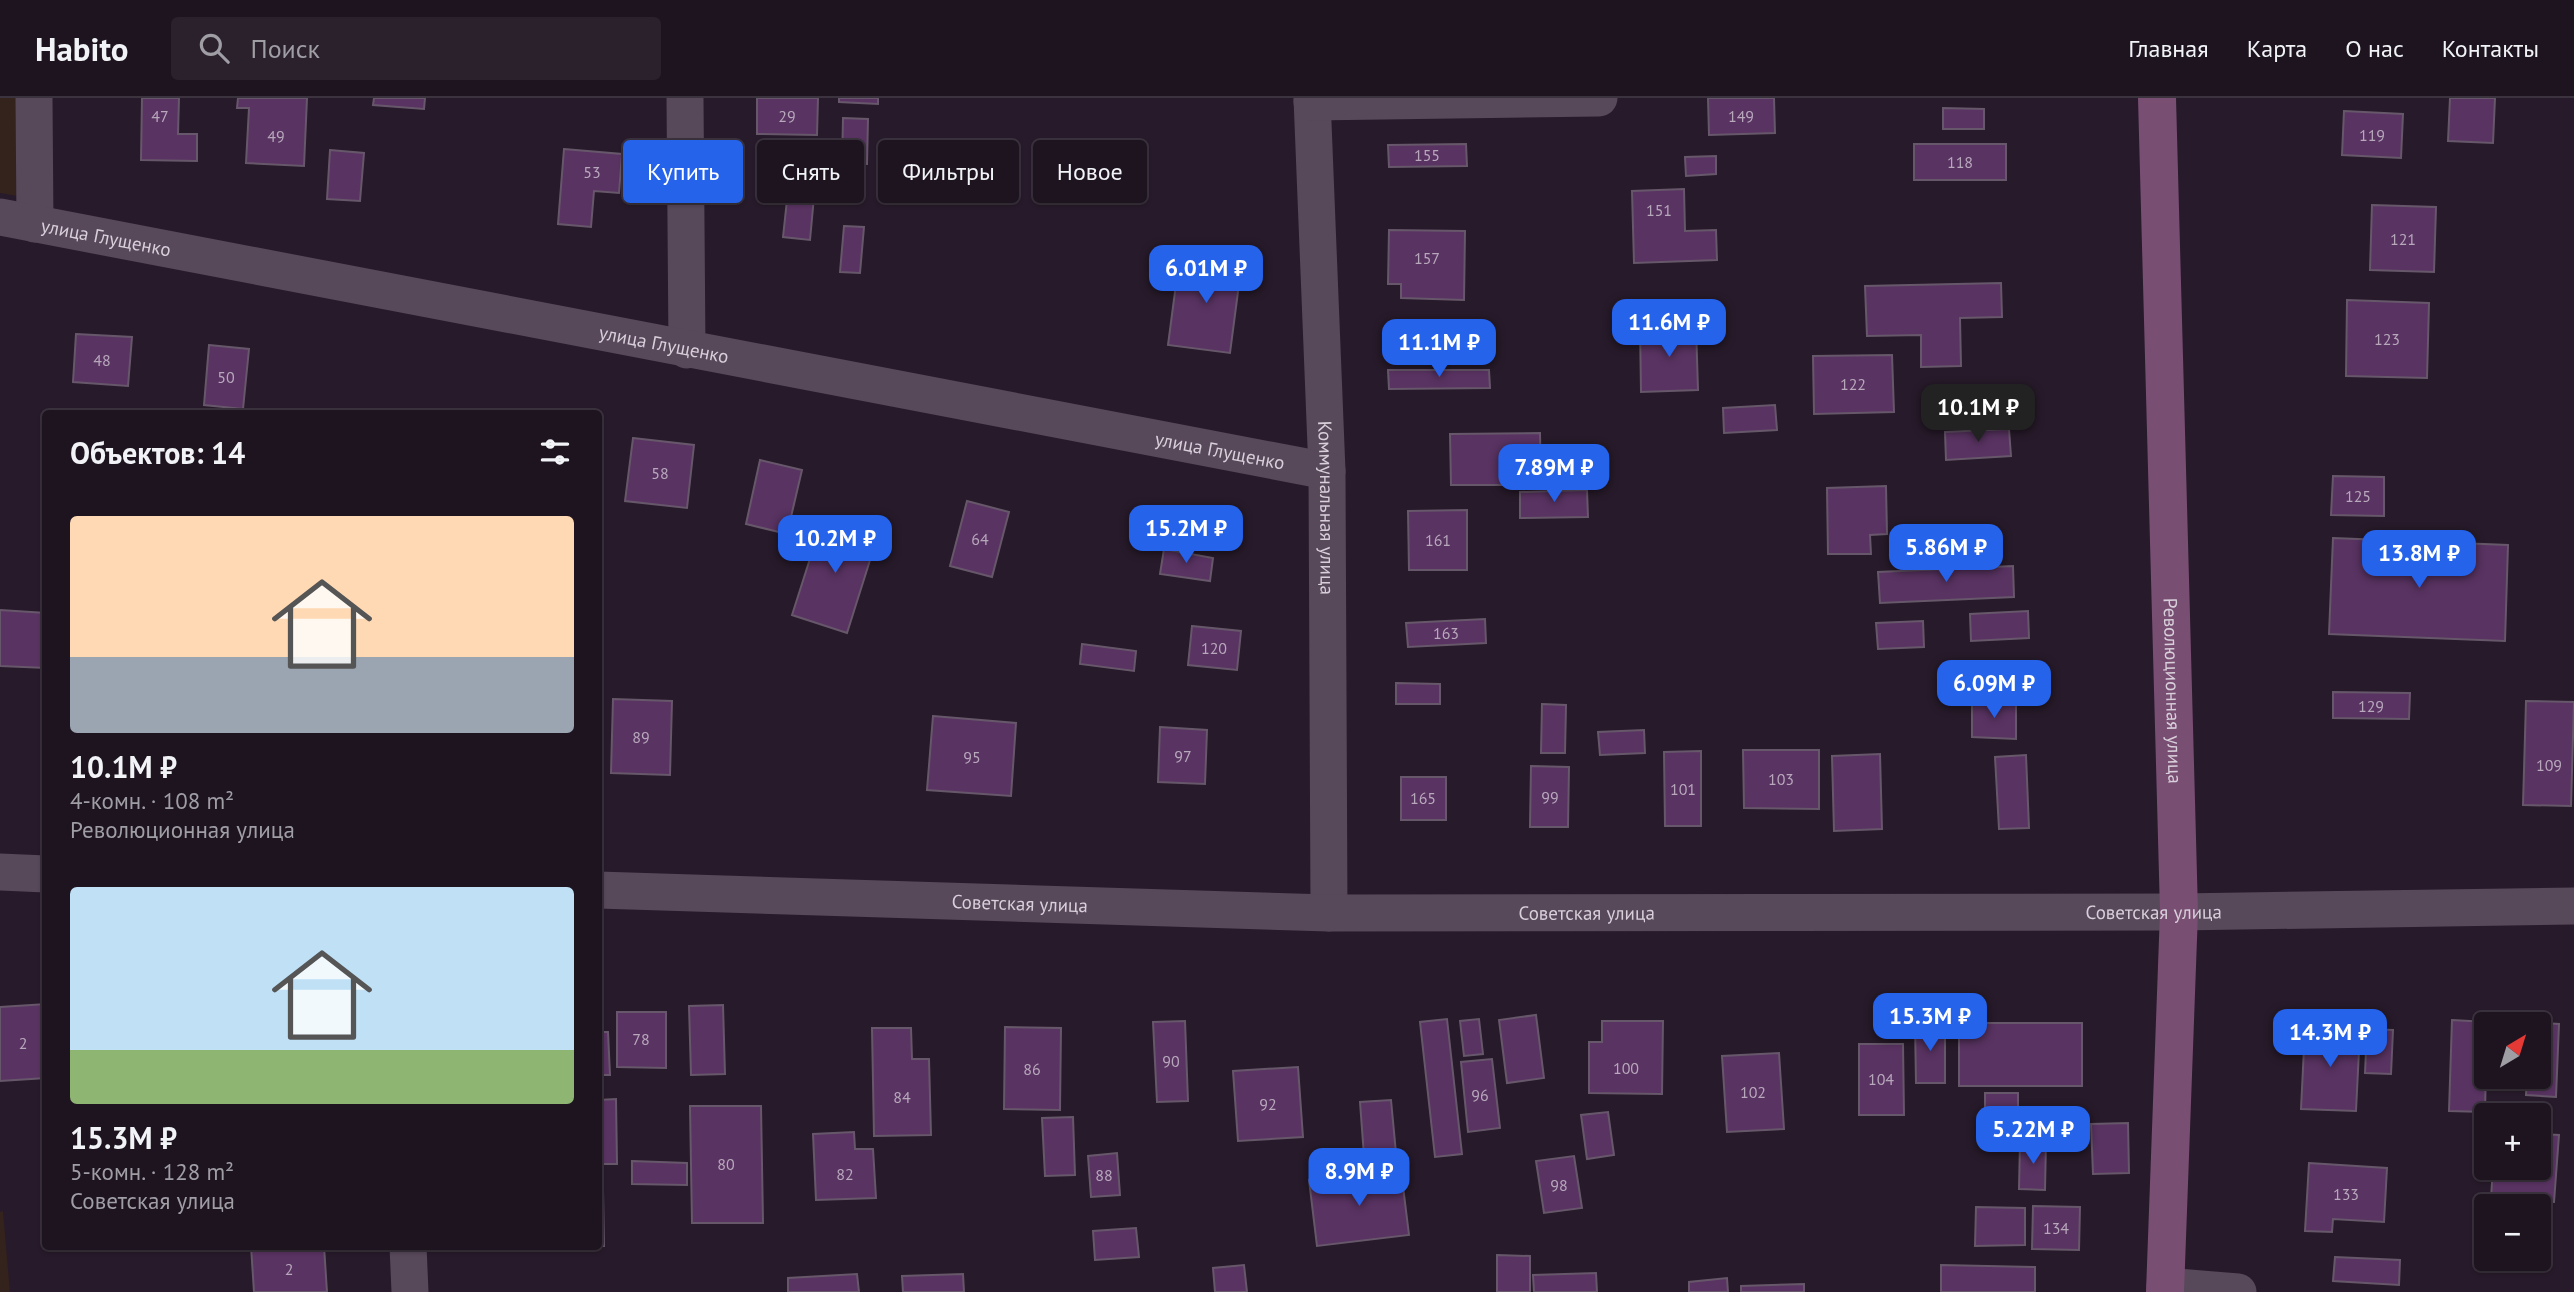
<!DOCTYPE html>
<html lang="ru">
<head>
<meta charset="utf-8">
<style>
	body { margin:0; font-family:"PT Sans",sans-serif; background:#2a212d; color:#f1f3f6; height:100vh; display:flex; flex-direction:column; font-size:26px; white-space:nowrap }
	* { box-sizing:border-box; margin:0 }
	p { font-size:23px; color:#a09ea5 }
	.icon { flex:none; width:38px; height:38px; fill:none; stroke:currentColor; stroke-width:2; stroke-linecap:round; stroke-linejoin:round }
	.map { position:relative; flex:1; overflow:hidden }
	.sheet { position:absolute; left:42px; top:312px; width:560px; height:840px; display:flex; flex-direction:column; background:#1d1420; border-radius:7px; box-shadow:0 2px 5px #0004,0 0 0 2px #3b333e }
	.sheet>* { flex:none }
	.banner { position:absolute; left:623px; top:42px; width:665px; height:63px; display:flex; gap:14px }
	.needle { width:46px; rotate:38deg }
	.controls { position:absolute; left:2474px; top:914px; display:grid; gap:14px }
	.controls a { display:grid; place-items:center; width:77px; height:77px; border-radius:7px; background:#1d1420; box-shadow:0 2px 5px #0004,0 0 0 2px #3b333e; font-size:35px }
	.price { position:absolute; translate:-50% -60px; padding:0 16px; border-radius:14px; background:#2563eb; color:#fff; font-size:23px; line-height:46px; filter:drop-shadow(0 2px 4px #0008) }
	.price::after { content:''; position:absolute; left:50%; top:42px; width:21px; height:16px; margin-left:-10px; background:inherit; clip-path:polygon(0 0,100% 0,50% 100%) }
	.price.selected { background:#222; color:#fff }
	ul { padding:0; list-style:none }
	li { display:grid; align-content:center; gap:14px; height:371px; padding:0 28px }
	li span { display:grid; place-items:center; height:217px; border-radius:7px; color:#555 }
	li>.icon { margin-inline-start:auto }
	span .icon { width:126px; height:126px; fill:#fffc; stroke-width:1 }
	li b { font-size:30px }
	h2 { display:flex; justify-content:space-between; align-items:center; height:84px; padding:0 28px; font-size:30px }
	.chip { padding:0 24px; border-radius:7px; background:#1d1420; box-shadow:0 2px 5px #0004,0 0 0 2px #3b333e; font-size:24px; line-height:63px }
	.chip.selected { background:#2563eb; color:#fff }
	header { display:flex; align-items:center; gap:42px; box-sizing:border-box; height:98px; padding:0 35px; background:#1d1420; border-bottom:2px solid #3b333e }
	header strong { font-size:33px }
	nav { display:flex; gap:38px; margin-inline-start:auto; font-size:24px }
	.search { width:490px; height:63px; background:#2a212d; display:flex; align-items:center; gap:18px; box-sizing:border-box; padding:0 24px; border-radius:7px; color:#a09ea5; font-size:26px }
	.map>svg:first-child { display:block }
	.industrial { fill:#34221d }
	.building { fill:#593362; stroke:#67576a; stroke-width:2 }
	.lines { fill:none; stroke-linecap:round; stroke-linejoin:round }
	.street { stroke:#57485a; stroke-width:37 }
	.secondary { stroke:#784e72; stroke-width:38 }
	.labels { text-anchor:middle; stroke-width:5; stroke-linejoin:round; paint-order:stroke }
	.number-label { font-size:16px; fill:#b8a8bc }
	.street-label { font-size:19px; fill:#d8cfda; stroke:#271a2a }
</style>
</head>
<body>
<header>
<strong>Habito</strong>
<div class="search"><svg class="icon" aria-label="search" viewBox="0 0 24 24"><circle cx="10" cy="10" r="6"/><path d="M15 15l6 6"/></svg>Поиск</div>
<nav><a>Главная</a><a>Карта</a><a>О нас</a><a>Контакты</a></nav>
</header>
<div class="map">
<svg width="2574" height="1194" viewBox="0 0 2574 1194">
	<rect width="100%" height="100%" fill="#271a2a"/>
	<path class="industrial" d="M0 0H16L17 98 0 95Z
		M3 1113 10 1194H0V1114Z"/>
	<path class="building" d="M142 0H179L178 36H197V63L141 62Z
		M238 0H307L304 68 246 65 249 10H237Z
		M374 0H425L424 11 373 7Z
		M757 0H818L817 37 757 36Z
		M839 0H878V6L839 4Z
		M1708 0H1774L1775 35 1709 37Z
		M2450 0H2495L2493 45 2448 43Z
		M1943 10 1984 11V31H1943Z
		M2344 13 2403 16 2401 60 2342 57Z
		M843 20 868 21 867 66 842 65Z
		M1466 46 1467 68 1389 69 1388 47Z
		M1914 46H2006V82H1914Z
		M564 51 622 56 619 95 594 93 591 129 558 126Z
		M330 52 364 55 360 103 327 101Z
		M1716 58V76L1686 78 1685 59Z
		M790 74 816 77 810 142 783 139Z
		M1684 91 1685 133 1716 132 1717 162 1634 165 1632 93Z
		M2372 107 2436 109 2434 174 2370 172Z
		M844 128 864 129 860 175 840 174Z
		M1389 132 1465 133 1464 202 1401 200V186H1388Z
		M1194 157 1242 163 1230 255 1168 247 1178 171 1192 172Z
		M2001 185 2002 219 1960 220 1961 268 1921 269V237L1867 238 1865 188Z
		M2347 202 2429 205 2427 280 2346 278Z
		M1696 228 1698 292 1641 294 1640 229Z
		M1389 231H1448L1449 253 1389 254Z
		M76 236 132 239 128 288 73 284Z
		M209 247 249 251 243 311 204 307Z
		M1892 257 1894 314 1814 316 1813 258Z
		M1388 272H1489L1490 290 1389 291Z
		M1775 307 1777 332 1724 335 1723 310Z
		M2009 331 2011 358 1946 362 1945 334Z
		M1540 335 1541 387H1451L1450 336Z
		M633 340 694 347 687 410 625 403Z
		M760 362 802 372 787 436 746 426Z
		M2333 378 2384 379V418L2331 417Z
		M1886 388 1887 436 1870 437 1871 456H1828L1827 390Z
		M1587 392 1588 419 1520 420V394Z
		M967 403 1009 414 992 479 950 468Z
		M1467 412V472H1409L1408 413Z
		M823 420 878 437 847 535 792 517Z
		M2333 440 2508 447 2505 543 2329 536Z
		M1164 451 1213 460 1210 483 1160 476Z
		M2013 468 2014 499 1880 505 1878 474Z
		M0 512 46 515V570L0 568Z
		M2028 513 2029 540 1971 543 1970 516Z
		M1485 521 1486 545 1408 549 1406 525Z
		M1923 523 1924 549 1878 551 1876 525Z
		M1192 528 1241 533 1237 572 1188 567Z
		M1082 546 1136 553 1134 573 1080 566Z
		M1396 585 1440 586V606H1396Z
		M2333 594 2410 595 2409 621 2333 620Z
		M613 601 672 603 670 677 611 675Z
		M1972 602 2016 604V641L1972 639Z
		M2526 603 2574 604 2571 708 2523 707Z
		M1542 606 1566 607 1565 655H1541Z
		M933 618 1016 625 1011 698 927 692Z
		M1160 629 1207 632 1205 686 1158 684Z
		M1644 632 1645 655 1600 657 1598 634Z
		M1743 652H1819V711L1744 710Z
		M1701 653V728H1665L1664 654Z
		M1880 656 1882 731 1834 733 1832 658Z
		M2026 657 2029 730 1999 731 1995 659Z
		M1531 668 1569 669 1568 729H1530Z
		M1401 679H1446V722H1401Z
		M46 906V980L0 983V909Z
		M723 907 725 976 691 977 689 908Z
		M617 914H666V970L617 969Z
		M1536 917 1544 980 1507 985 1499 922Z
		M1447 921 1462 1056 1435 1059 1420 924Z
		M1479 921 1483 956 1464 958 1460 923Z
		M2452 922 2487 924 2485 1014 2449 1013Z
		M1185 923 1188 1003 1157 1004 1153 924Z
		M1602 923H1663L1662 996 1589 995V944H1602Z
		M2529 924 2559 926 2556 999 2526 997 2527 978H2539V926Z
		M1959 925H2082V988H1959Z
		M1915 926H1945V985H1916Z
		M1005 929 1061 930 1060 1012 1004 1011Z
		M872 930H911L912 961H929L931 1037 874 1038Z
		M2305 930 2360 932 2356 1013 2301 1011Z
		M2367 931 2393 932 2391 976 2365 975Z
		M598 934H608L610 977H598Z
		M1859 946H1903L1904 1017H1859Z
		M1779 955 1784 1031 1727 1034 1722 958Z
		M1492 961 1500 1030 1468 1034 1461 964Z
		M1298 969 1303 1039 1238 1043 1233 973Z
		M1985 995H2018V1036H1985Z
		M616 1001 617 1066H598V1002Z
		M1391 1002 1396 1055 1364 1058 1360 1004Z
		M690 1008H761L763 1125H692Z
		M1608 1014 1614 1057 1587 1061 1581 1017Z
		M1073 1019 1075 1077 1045 1078 1042 1020Z
		M2128 1025 2129 1075 2093 1076 2091 1026Z
		M854 1034 855 1051H873L876 1100 816 1102 813 1036Z
		M2539 1036 2559 1037 2554 1104 2491 1100 2493 1069H2539Z
		M2046 1043 2045 1092 2019 1091 2020 1044Z
		M1117 1055 1120 1097 1091 1099 1088 1058Z
		M1574 1058 1582 1110 1544 1115 1536 1063Z
		M632 1063 687 1065V1087L632 1086Z
		M2309 1065 2387 1070 2384 1124 2333 1121 2332 1134 2305 1133Z
		M1401 1072 1409 1137 1317 1148 1309 1082Z
		M598 1092H603L604 1148 522 1150 598 1148Z
		M2033 1108 2080 1109 2079 1152 2032 1151Z
		M1976 1109 2025 1110V1147L1975 1148Z
		M1136 1130 1139 1159 1095 1162 1093 1133Z
		M251 1148H324L327 1194H254Z
		M1497 1157 1530 1158V1194H1497Z
		M2335 1159 2400 1162 2399 1187 2333 1183Z
		M1244 1167 1247 1194H1215L1213 1170Z
		M1941 1167 2035 1169V1194H1941Z
		M1596 1175 1597 1194H1534L1533 1177Z
		M857 1176 859 1194H788V1180Z
		M963 1176 964 1194H903L902 1178Z
		M1727 1180 1728 1194H1689V1184Z
		M1804 1186V1194H1741V1188Z"/>
	<g class="lines">
		<g class="street">
			<path d="M34 0 35 126"/>
			<path d="M685 0 687 252"/>
			<path id="s1" d="M1312 0 1327 373 1329 815"/>
			<path d="M1312 4 1599 0"/>
			<path id="s2" d="M0 119 1327 373"/>
			<path d="M0 774 46 776"/>
			<path id="s3" d="M598 792 1329 815 2179 814 2574 808"/>
			<path d="M408 1148 410 1194"/>
			<path d="M2165 1188 2238 1194"/>
		</g>
		<path class="secondary" id="s4" d="M2157 0 2179 814 2165 1194"/>
	</g>
	<g class="labels">
		<g class="number-label">
			<text x="160" y="24">47</text>
			<text x="787" y="24">29</text>
			<text x="1741" y="24">149</text>
			<text x="2372" y="43">119</text>
			<text x="276" y="44">49</text>
			<text x="1427" y="63">155</text>
			<text x="1960" y="70">118</text>
			<text x="592" y="80">53</text>
			<text x="1659" y="118">151</text>
			<text x="2403" y="147">121</text>
			<text x="1427" y="166">157</text>
			<text x="2387" y="247">123</text>
			<text x="102" y="268">48</text>
			<text x="226" y="285">50</text>
			<text x="1853" y="292">122</text>
			<text x="660" y="381">58</text>
			<text x="2358" y="404">125</text>
			<text x="980" y="447">64</text>
			<text x="1438" y="448">161</text>
			<text x="1446" y="541">163</text>
			<text x="1214" y="556">120</text>
			<text x="2371" y="614">129</text>
			<text x="641" y="645">89</text>
			<text x="1183" y="664">97</text>
			<text x="972" y="665">95</text>
			<text x="2549" y="673">109</text>
			<text x="1781" y="687">103</text>
			<text x="1683" y="697">101</text>
			<text x="1550" y="705">99</text>
			<text x="1423" y="706">165</text>
			<text x="641" y="947">78</text>
			<text x="23" y="951">2</text>
			<text x="1171" y="969">90</text>
			<text x="1626" y="976">100</text>
			<text x="1032" y="977">86</text>
			<text x="1881" y="987">104</text>
			<text x="1753" y="1000">102</text>
			<text x="1480" y="1003">96</text>
			<text x="902" y="1005">84</text>
			<text x="1268" y="1012">92</text>
			<text x="726" y="1072">80</text>
			<text x="845" y="1082">82</text>
			<text x="1104" y="1083">88</text>
			<text x="1559" y="1093">98</text>
			<text x="2346" y="1102">133</text>
			<text x="2056" y="1136">134</text>
			<text x="289" y="1177">2</text>
		</g>
		<g class="street-label">
			<text dy="7" stroke="none"><textPath href="#s2" startOffset="108">улица Глущенко</textPath></text>
			<text dy="7" stroke="none"><textPath href="#s2" startOffset="676">улица Глущенко</textPath></text>
			<text dy="7" stroke="none"><textPath href="#s2" startOffset="1242">улица Глущенко</textPath></text>
			<text dy="7" stroke="none"><textPath href="#s1" startOffset="410">Коммунальная улица</textPath></text>
			<text dy="7" stroke="none"><textPath href="#s4" startOffset="593">Революционная улица</textPath></text>
			<text dy="7" stroke="none"><textPath href="#s3" startOffset="422">Советская улица</textPath></text>
			<text dy="7" stroke="none"><textPath href="#s3" startOffset="989">Советская улица</textPath></text>
			<text dy="7" stroke="none"><textPath href="#s3" startOffset="1556">Советская улица</textPath></text>
		</g>
	</g>
</svg>
<div class="controls">
<a><svg class="needle" viewBox="-14 -14 28 28"><path d="M0-13l5 13h-10z" fill="#e53935"/><path d="M0 13l5-13h-10z" fill="#a09ea5"/></svg></a>
<a>+</a>
<a>−</a>
</div>
<b class="price" style="left:1206px;top:207px">6.01M ₽</b>
<b class="price" style="left:1669px;top:261px">11.6M ₽</b>
<b class="price" style="left:1439px;top:281px">11.1M ₽</b>
<b class="price selected" style="left:1978px;top:346px">10.1M ₽</b>
<b class="price" style="left:1554px;top:406px">7.89M ₽</b>
<b class="price" style="left:1186px;top:467px">15.2M ₽</b>
<b class="price" style="left:835px;top:477px">10.2M ₽</b>
<b class="price" style="left:1946px;top:486px">5.86M ₽</b>
<b class="price" style="left:2419px;top:492px">13.8M ₽</b>
<b class="price" style="left:1994px;top:622px">6.09M ₽</b>
<b class="price" style="left:1930px;top:955px">15.3M ₽</b>
<b class="price" style="left:2330px;top:971px">14.3M ₽</b>
<b class="price" style="left:2033px;top:1068px">5.22M ₽</b>
<b class="price" style="left:1359px;top:1110px">8.9M ₽</b>
<div class="banner">
<a class="chip selected">Купить</a>
<a class="chip">Снять</a>
<a class="chip">Фильтры</a>
<a class="chip">Новое</a>
</div>
<section class="sheet">
<h2>Объектов: 14<svg class="icon" aria-label="filters" viewBox="0 0 24 24"><path d="M4 7h16M4 17h16"/><circle cx="9" cy="7" r="2"/><circle cx="15" cy="17" r="2"/></svg></h2>
<ul>
<li><span style="background:linear-gradient(#ffd9b3 65%,#9aa5b1 0)"><svg class="icon" aria-label="home" viewBox="0 0 24 24"><path d="M3 11l9-7 9 7M6 9v11h12V9"/></svg></span><div><b>10.1M ₽</b><p>4-комн. · 108 m²</p><p>Революционная улица</p></div></li>
<li><span style="background:linear-gradient(#bfe0f5 75%,#8fb573 0)"><svg class="icon" aria-label="home" viewBox="0 0 24 24"><path d="M3 11l9-7 9 7M6 9v11h12V9"/></svg></span><div><b>15.3M ₽</b><p>5-комн. · 128 m²</p><p>Советская улица</p></div></li>
</ul>
</section>
</div>
</body>
</html>
